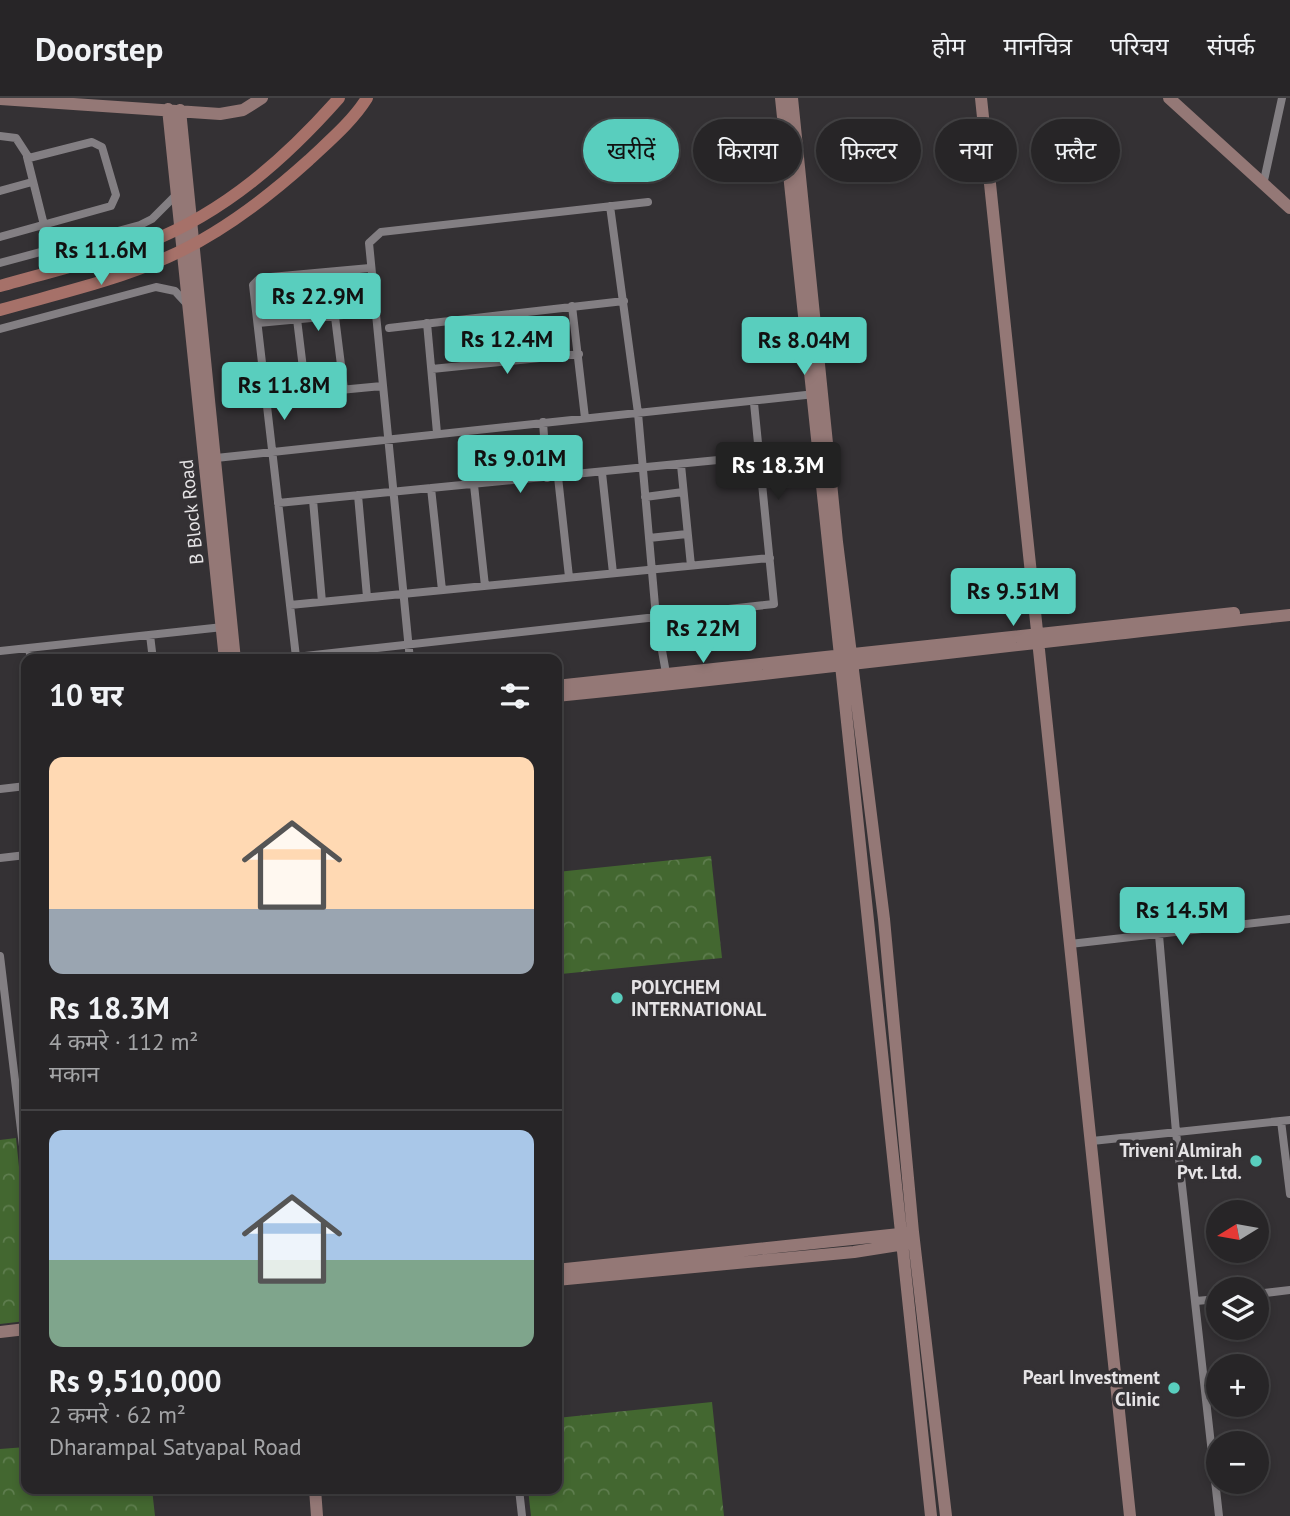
<!DOCTYPE html>
<html lang="hi">
<head>
<meta charset="utf-8">
<style>
	body { margin:0; font-family:"PT Sans","Noto Sans Devanagari",sans-serif; background:#2f2d2f; color:#f1f3f6; height:100vh; display:flex; flex-direction:column; font-size:26px; white-space:nowrap }
	* { box-sizing:border-box; margin:0 }
	p { font-size:23px; color:#a4a5a7 }
	.icon { flex:none; width:38px; height:38px; fill:none; stroke:currentColor; stroke-width:2; stroke-linecap:round; stroke-linejoin:round }
	.map { position:relative; flex:1; overflow:hidden }
	.sheet { position:absolute; left:21px; top:556px; width:541px; height:840px; display:flex; flex-direction:column; background:#272527; border-radius:14px; box-shadow:0 4px 10px #0003,0 0 0 2px #434244 }
	.sheet>* { flex:none }
	.guide { position:absolute; left:583px; top:21px; width:602px; height:63px; display:flex; gap:14px }
	.needle { width:46px; rotate:259deg }
	.fabs { position:absolute; left:1206px; top:1102px; display:grid; gap:14px }
	.fabs a { display:grid; place-items:center; width:63px; height:63px; border-radius:50%; background:#272527; box-shadow:0 4px 10px #0003,0 0 0 2px #434244; font-size:35px }
	.price { position:absolute; translate:-50% -60px; padding:0 16px; border-radius:7px; background:#59cebe; color:#111; font-size:23px; line-height:46px; filter:drop-shadow(0 2px 4px #0008) }
	.price::after { content:''; position:absolute; left:50%; top:42px; width:21px; height:16px; margin-left:-10px; background:inherit; clip-path:polygon(0 0,100% 0,50% 100%) }
	.price.on { background:#222; color:#fff }
	ul { padding:0; list-style:none }
	li { display:grid; align-content:center; gap:14px; height:371px; padding:0 28px }
	li+li { border-top:2px solid #434244 }
	li span { display:grid; place-items:center; height:217px; border-radius:14px; color:#555 }
	li>.icon { margin-inline-start:auto }
	span .icon { width:126px; height:126px; fill:#fffc; stroke-width:1 }
	li b { font-size:30px }
	h2 { display:flex; justify-content:space-between; align-items:center; height:84px; padding:0 28px; font-size:30px }
	.tag { padding:0 24px; border-radius:32px; background:#272527; box-shadow:0 4px 10px #0003,0 0 0 2px #434244; font-size:24px; line-height:63px }
	.tag.on { background:#59cebe; color:#111 }
	header { display:flex; align-items:center; gap:42px; box-sizing:border-box; height:98px; padding:0 35px; background:#272527; border-bottom:2px solid #434244 }
	header strong { font-size:33px }
	nav { display:flex; gap:38px; margin-inline-start:auto; font-size:24px }
	.map>svg:first-child { display:block }
	.forest { fill:url(#forest-crowns) }
	.lines { fill:none; stroke-linecap:round; stroke-linejoin:round }
	.street { stroke:#837f83; stroke-width:8 }
	.secondary { stroke:#947876; stroke-width:12 }
	.primary { stroke:#a67169; stroke-width:12 }
	.poi-dot { fill:#59cebe; stroke:#343134; stroke-width:2.5 }
	.labels { text-anchor:middle; stroke-width:7; stroke-linejoin:round; paint-order:stroke }
	.street-label { font-size:19px; fill:#e5e3e5; stroke:#343134 }
	.poi-label { font-size:19px; font-weight:bold; fill:#e5e3e5; stroke:#343134; text-anchor:end }
</style>
</head>
<body>
<header>
<strong>Doorstep</strong>
<nav><a>होम</a><a>मानचित्र</a><a>परिचय</a><a>संपर्क</a></nav>
</header>
<div class="map">
<svg width="1290" height="1418" viewBox="0 0 1290 1418">
	<defs>
		<pattern id="forest-crowns" width="20" height="18" patternUnits="userSpaceOnUse" patternTransform="scale(1.75)"><rect width="20" height="18" fill="#436730"/><path d="M2 6a3 3 0 1 1 6 0M12 15a3 3 0 1 1 6 0" fill="none" stroke="#5e7d4e"/></pattern>
	</defs>
	<rect width="100%" height="100%" fill="#343134"/>
	<path class="forest" d="M711 758 722 860 561 876 556 829 557 774Z
		M16 1040 26 1137V1223L0 1226V1042Z
		M712 1304 724 1418H531L528 1391H556L557 1320Z
		M26 1349V1391H152L155 1418H0V1351Z"/>
	<g class="lines">
		<path class="street" d="M0 38 16 40 29 60 92 44 102 49 116 97 111 108 0 139
			M27 59 44 127
			M1263 87 1282 0
			M0 93 32 84
			M610 108 638 315 656 519 666 575
			M0 165 140 127 152 121 177 96
			M370 170 260 180 253 187 296 559 774 506 754 305
			M572 208 585 320
			M335 219 344 291
			M297 221 306 295
			M258 225 375 214
			M427 225 437 335
			M389 230 624 203
			M0 231 156 189 175 193 187 206
			M432 271 579 256
			M266 299 382 288
			M543 324 547 380
			M216 360 815 296
			M681 367 691 468
			M602 375 613 475
			M558 379 569 479
			M474 387 485 488
			M431 390 442 492
			M358 397 367 499
			M645 399 683 394
			M313 402 322 504
			M278 405 759 358
			M649 440 687 436
			M290 507 770 460
			M150 537 153 562
			M29 550 31 562
			M0 553 223 529
			M410 562 369 145 381 134 648 104
			M0 691 26 688
			M0 760 26 757
			M1159 837 1176 1034 1219 1418
			M1070 846 1290 821
			M0 858 26 1073
			M1281 1023 1290 1096
			M1092 1043 1290 1022
			M1256 1196 1290 1192
			M1196 1203 1218 1201
			M519 1391 522 1418"/>
		<path class="secondary" d="M781 0 931 1418
			M792 0 837 444 884 821 913 1134 946 1418
			M981 0 1130 1418
			M1169 0 1290 110
			M0 1 220 16 243 12 262 0
			M168 11 225 562
			M180 12 235 562
			M556 588 1234 515
			M556 598C802 574 1045 542 1290 517
			M556 1172 909 1135
			M556 1182 854 1154 911 1145
			M0 1234 26 1231
			M315 1391 317 1418"/>
		<path class="primary" d="M0 188C49 174 101 162 149 144 225 114 286 60 339 0
			M0 212C56 196 115 183 168 159 220 136 267 100 309 62 329 43 352 24 367 0"/>
	</g>
	<g class="poi-dot">
		<circle cx="617" cy="900" r="7"/>
		<circle cx="1256" cy="1063" r="7"/>
		<circle cx="1174" cy="1290" r="7"/>
	</g>
	<g class="labels">
		<g class="street-label">
			<text transform="translate(191 414) rotate(-96)" y="7">B Block Road</text>
		</g>
		<g class="poi-label">
			<text x="631" y="896" text-anchor="start">POLYCHEM<tspan x="631" dy="22">INTERNATIONAL</tspan></text>
			<text x="1242" y="1059">Triveni Almirah<tspan x="1242" dy="22">Pvt. Ltd.</tspan></text>
			<text x="1160" y="1286">Pearl Investment<tspan x="1160" dy="22">Clinic</tspan></text>
		</g>
	</g>
</svg>
<div class="fabs">
<a><svg class="needle" viewBox="-14 -14 28 28"><path d="M0-13l5 13h-10z" fill="#e53935"/><path d="M0 13l5-13h-10z" fill="#a4a5a7"/></svg></a>
<a><svg class="icon" aria-label="layers" viewBox="0 0 24 24"><path d="M12 4l9 5-9 5-9-5zM3 14l9 5 9-5"/></svg></a>
<a>+</a>
<a>−</a>
</div>
<b class="price" style="left:101px;top:189px">Rs 11.6M</b>
<b class="price" style="left:318px;top:235px">Rs 22.9M</b>
<b class="price" style="left:507px;top:278px">Rs 12.4M</b>
<b class="price" style="left:804px;top:279px">Rs 8.04M</b>
<b class="price" style="left:284px;top:324px">Rs 11.8M</b>
<b class="price" style="left:520px;top:397px">Rs 9.01M</b>
<b class="price on" style="left:778px;top:404px">Rs 18.3M</b>
<b class="price" style="left:1013px;top:530px">Rs 9.51M</b>
<b class="price" style="left:703px;top:567px">Rs 22M</b>
<b class="price" style="left:1182px;top:849px">Rs 14.5M</b>
<div class="guide">
<a class="tag on">खरीदें</a>
<a class="tag">किराया</a>
<a class="tag">फ़िल्टर</a>
<a class="tag">नया</a>
<a class="tag">फ़्लैट</a>
</div>
<section class="sheet">
<h2>10 घर<svg class="icon" aria-label="filters" viewBox="0 0 24 24"><path d="M4 7h16M4 17h16"/><circle cx="9" cy="7" r="2"/><circle cx="15" cy="17" r="2"/></svg></h2>
<ul>
<li><span style="background:linear-gradient(#ffd9b3 70%,#9aa5b1 0)"><svg class="icon" aria-label="home" viewBox="0 0 24 24"><path d="M3 11l9-7 9 7M6 9v11h12V9"/></svg></span><div><b>Rs 18.3M</b><p>4 कमरे · 112 m²</p><p>मकान</p></div></li>
<li><span style="background:linear-gradient(#a9c7e8 60%,#7fa58c 0)"><svg class="icon" aria-label="home" viewBox="0 0 24 24"><path d="M3 11l9-7 9 7M6 9v11h12V9"/></svg></span><div><b>Rs 9,510,000</b><p>2 कमरे · 62 m²</p><p>Dharampal Satyapal Road</p></div></li>
</ul>
</section>
</div>
</body>
</html>
